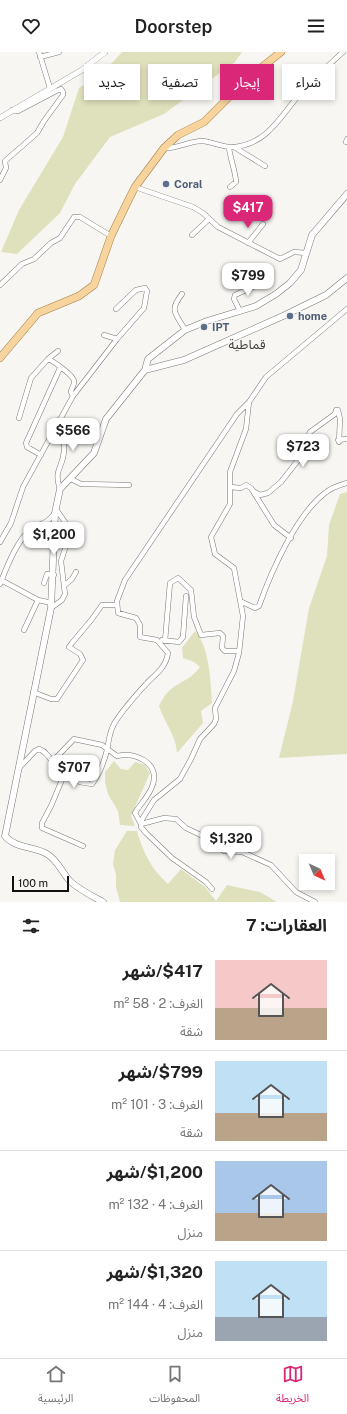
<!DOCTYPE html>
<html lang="ar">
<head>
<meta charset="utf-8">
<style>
	body { margin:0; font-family:"Public Sans","Noto Sans Arabic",sans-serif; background:#f6f6f6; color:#222; direction:rtl; height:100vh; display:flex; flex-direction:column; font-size:15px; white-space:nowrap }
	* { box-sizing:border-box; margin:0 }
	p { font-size:13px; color:#767676 }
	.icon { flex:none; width:22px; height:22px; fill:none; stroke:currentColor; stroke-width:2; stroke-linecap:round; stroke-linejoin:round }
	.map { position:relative; height:850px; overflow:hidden; direction:ltr }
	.side { display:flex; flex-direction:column; background:#fff; flex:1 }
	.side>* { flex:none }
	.top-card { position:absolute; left:12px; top:12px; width:323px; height:36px; direction:rtl; display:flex; gap:8px }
	.needle { width:26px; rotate:136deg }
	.fabs { position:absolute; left:299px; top:802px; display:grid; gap:8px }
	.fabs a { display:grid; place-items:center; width:36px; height:36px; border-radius:0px; background:#fff; box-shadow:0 2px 6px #0003; font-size:20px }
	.scale { position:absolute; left:12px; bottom:10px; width:57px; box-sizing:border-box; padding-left:4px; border:2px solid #12110f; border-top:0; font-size:11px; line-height:14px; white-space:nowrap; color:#12110f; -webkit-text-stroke:3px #f8f6f2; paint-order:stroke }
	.price { position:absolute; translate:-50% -34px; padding:0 9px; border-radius:8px; background:#fff; color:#222; font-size:13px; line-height:26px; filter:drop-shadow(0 1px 2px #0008) }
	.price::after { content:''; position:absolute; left:50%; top:24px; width:12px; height:9px; margin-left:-6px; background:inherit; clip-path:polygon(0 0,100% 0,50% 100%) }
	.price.selected { background:#db2777; color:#fff }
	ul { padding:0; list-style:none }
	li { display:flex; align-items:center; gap:12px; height:100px; padding:0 20px }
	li+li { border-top:1px solid #e0e0e0 }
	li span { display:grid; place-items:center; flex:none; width:112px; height:80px; border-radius:0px; color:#555 }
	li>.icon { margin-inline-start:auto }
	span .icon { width:48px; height:48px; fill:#fffc; stroke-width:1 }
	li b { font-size:17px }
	h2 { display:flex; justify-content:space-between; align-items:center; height:48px; padding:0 20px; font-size:17px }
	.chip { padding:0 14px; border-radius:0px; background:#fff; box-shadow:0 2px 6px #0003; font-size:14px; line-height:36px }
	.chip.selected { background:#db2777; color:#fff }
	header { display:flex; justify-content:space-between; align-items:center; height:52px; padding:0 20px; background:#fff; font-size:18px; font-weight:600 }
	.menu { display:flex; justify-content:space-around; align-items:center; height:56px; border-top:1px solid #e0e0e0; background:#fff; font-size:11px; color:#767676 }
	.menu a { display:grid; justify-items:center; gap:2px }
	.menu .selected { color:#db2777 }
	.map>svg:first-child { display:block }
	.green { fill:#dfe1bc }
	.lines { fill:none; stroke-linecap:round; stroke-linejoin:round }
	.minor-casing { stroke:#797773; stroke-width:5.5 }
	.tertiary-casing { stroke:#797773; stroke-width:6 }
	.secondary-casing { stroke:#797773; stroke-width:7 }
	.primary-casing { stroke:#a47e42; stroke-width:8 }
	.minor { stroke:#fff; stroke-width:4.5 }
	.tertiary { stroke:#fff; stroke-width:5.5 }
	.secondary { stroke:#fff; stroke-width:6 }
	.primary { stroke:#f7d49e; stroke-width:7 }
	.service-dot { fill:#5c6f8a; stroke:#f8f6f2; stroke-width:1.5 }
	.labels { text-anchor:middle; stroke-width:3; stroke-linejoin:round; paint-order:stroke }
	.service-label { font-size:11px; font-weight:bold; fill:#4e5e75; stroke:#f8f6f2; text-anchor:start }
	.quarter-label { font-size:13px; fill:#413e3b; stroke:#f8f6f2 }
</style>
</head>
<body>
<header><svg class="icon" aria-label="menu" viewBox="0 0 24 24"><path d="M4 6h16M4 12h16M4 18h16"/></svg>Doorstep<svg class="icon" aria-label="heart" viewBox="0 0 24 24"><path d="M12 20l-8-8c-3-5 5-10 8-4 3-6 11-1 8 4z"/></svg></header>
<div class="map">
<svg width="347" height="850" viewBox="0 0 347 850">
	<rect width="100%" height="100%" fill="#f8f6f2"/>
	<path class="green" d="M122 0H242L235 10 164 62 110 85 75 132 60 161 17 202 1 200 19 158 63 85 79 36 101 23Z
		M347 440V702L279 706 293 649 309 556 327 504 329 473 340 442Z
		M195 579C209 593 211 631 212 651L201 659 203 671 177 701C176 683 164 670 159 654 171 628 186 634 200 615L194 610 183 606 182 596Z
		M114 709 121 717 128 718 135 710 145 713 150 721 131 764 135 774 120 773 118 759 108 742 105 730V720Z
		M127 779H137C143 800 151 817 168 832L181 817 205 835 216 849 227 833 260 840 277 850H120L116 835V823L113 812 115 798Z"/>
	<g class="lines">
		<g class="minor-casing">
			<path id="minor" d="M39 0 50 36
				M40 5 59 0
				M346 90 347 87
				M234 95 265 114
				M164 96C177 97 189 89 202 89 214 90 223 96 235 95 268 91 280 65 299 43 313 27 328 14 343 0
				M229 96C230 105 236 122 236 130L230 135
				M0 128 6 116 5 109 37 81 44 69 63 43V40L61 37 56 39 18 59 12 58
				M135 135 193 155 203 161 218 175 280 207 294 200 306 201
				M192 183 209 167
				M248 191 263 172
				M0 233 22 212 34 207 51 191 60 186 74 165H80L111 184
				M182 242C169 259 175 260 185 278
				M240 259 234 247 235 243 259 232
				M104 283 117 287
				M48 307 58 299
				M19 366 31 326 48 307C53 309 75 324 74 330 74 334 71 337 71 340L73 344
				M338 388 347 387
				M41 403 27 395 26 391 60 316
				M71 427 81 432 129 433
				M230 435 241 436 246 433 251 436 274 473 291 486
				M60 437C53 418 63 416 64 399 65 388 62 378 60 367
				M253 439 260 443 268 441 281 430 299 407 310 380 335 362 336 358H338L340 367 339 390
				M0 490 11 471 23 435 73 344 117 287 144 256 147 239 145 236 136 238 116 257
				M1 528 38 548 52 551
				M44 531 47 522 54 523
				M0 532C6 517 18 485 32 477 44 469 44 474 55 461
				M65 533 72 527 76 520
				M242 550 255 556 259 554C271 520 296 463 325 441 331 436 340 433 347 431
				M51 556 62 548 65 542 61 509 70 482 69 476 56 457
				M24 578 38 548
				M162 588 179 590 183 585 186 544
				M165 589 170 531 178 526 191 538 194 565 201 583 220 581 223 584 222 596 225 599H239
				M33 640 51 647H57L83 608 80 602 69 595 72 591 92 567 102 553H117
				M52 710 74 687 102 693 117 704C135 700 159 710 153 732 150 743 141 751 135 761L141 772 164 766 176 767 186 776 207 786 224 799 242 800 271 813 296 840 315 850
				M19 716 35 699 39 697C49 700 53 713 60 720 69 728 81 731 92 732 99 723 104 710 107 698 109 689 109 681 114 672 123 657 136 643 147 631 157 621 166 615 168 601L157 588 140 585V573L136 566 118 561 117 549 125 528 237 362 249 350 266 325 347 257
				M64 723 51 754 42 771V776L83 794
				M212 837 206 830 172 806 146 781 141 775V769L154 748 180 727 191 707 200 687 214 672 216 667 215 656 234 619 239 601 243 564 234 516 215 502 211 485 230 452V420L246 377 249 350"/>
		</g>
		<g class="tertiary-casing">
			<path id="tertiary" d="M0 66 82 18 105 0"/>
		</g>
		<g class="secondary-casing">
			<path id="secondary" d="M145 318 148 307 185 278 207 269 256 254 276 242 290 231 301 218 312 183 347 142
				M103 850C92 844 80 838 71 830 62 822 59 809 47 802 34 794 16 797 5 784L51 556 55 461 60 437 94 401 106 367 145 318 184 308 283 264 326 243 347 226"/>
		</g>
		<g class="primary-casing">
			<path id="primary" d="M0 306 38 261 79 244 94 233 111 184 127 151 135 135 164 96 178 83 204 70 248 26 281 0"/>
		</g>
		<use href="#minor" class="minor"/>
		<use href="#tertiary" class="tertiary"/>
		<use href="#secondary" class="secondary"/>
		<use href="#primary" class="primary"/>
	</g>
	<g class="service-dot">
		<circle cx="166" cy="132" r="4"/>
		<circle cx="290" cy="264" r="4"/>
		<circle cx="204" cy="275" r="4"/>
	</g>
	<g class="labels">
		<g class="service-label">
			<text x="174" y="136">Coral</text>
			<text x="298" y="268">home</text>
			<text x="212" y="279">IPT</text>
		</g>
		<g class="quarter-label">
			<text x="247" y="297">قماطية</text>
		</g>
	</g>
</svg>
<div class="fabs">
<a><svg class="needle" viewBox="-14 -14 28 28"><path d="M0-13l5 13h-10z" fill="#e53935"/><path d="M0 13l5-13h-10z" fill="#767676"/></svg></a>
</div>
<div class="scale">100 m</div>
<b class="price selected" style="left:248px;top:177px">$417</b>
<b class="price" style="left:248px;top:245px">$799</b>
<b class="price" style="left:73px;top:400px">$566</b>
<b class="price" style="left:303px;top:416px">$723</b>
<b class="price" style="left:54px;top:504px">$1,200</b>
<b class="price" style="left:74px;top:737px">$707</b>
<b class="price" style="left:231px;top:808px">$1,320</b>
<div class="top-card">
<a class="chip">شراء</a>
<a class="chip selected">إيجار</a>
<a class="chip">تصفية</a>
<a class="chip">جديد</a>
</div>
</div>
<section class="side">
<h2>العقارات: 7<svg class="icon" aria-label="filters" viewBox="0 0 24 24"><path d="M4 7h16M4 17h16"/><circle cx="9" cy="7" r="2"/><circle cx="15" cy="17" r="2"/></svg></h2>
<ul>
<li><span style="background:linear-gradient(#f6c9c9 60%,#b9a48a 0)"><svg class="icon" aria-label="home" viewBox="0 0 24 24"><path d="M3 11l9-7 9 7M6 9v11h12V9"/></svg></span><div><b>$417/شهر</b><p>الغرف: 2 · 58 m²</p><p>شقة</p></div></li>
<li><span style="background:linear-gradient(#bfe0f5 65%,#b9a48a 0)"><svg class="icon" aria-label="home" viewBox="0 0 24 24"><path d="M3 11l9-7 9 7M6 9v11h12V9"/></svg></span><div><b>$799/شهر</b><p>الغرف: 3 · 101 m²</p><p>شقة</p></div></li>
<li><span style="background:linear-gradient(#a9c7e8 65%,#b9a48a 0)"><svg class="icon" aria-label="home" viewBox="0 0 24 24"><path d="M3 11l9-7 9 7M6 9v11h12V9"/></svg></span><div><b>$1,200/شهر</b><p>الغرف: 4 · 132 m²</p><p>منزل</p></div></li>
<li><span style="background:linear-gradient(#bfe0f5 70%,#9aa5b1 0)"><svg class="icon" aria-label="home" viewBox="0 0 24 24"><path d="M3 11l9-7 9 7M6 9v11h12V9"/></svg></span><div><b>$1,320/شهر</b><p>الغرف: 4 · 144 m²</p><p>منزل</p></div></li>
</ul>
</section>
<nav class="menu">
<a class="selected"><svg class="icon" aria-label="map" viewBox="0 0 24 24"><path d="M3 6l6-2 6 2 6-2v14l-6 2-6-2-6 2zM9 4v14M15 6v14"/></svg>الخريطة</a>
<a><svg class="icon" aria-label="saved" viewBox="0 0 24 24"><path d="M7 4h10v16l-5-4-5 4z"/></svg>المحفوظات</a>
<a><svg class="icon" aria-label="home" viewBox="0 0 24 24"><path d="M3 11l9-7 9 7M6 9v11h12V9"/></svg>الرئيسية</a>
</nav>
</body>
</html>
